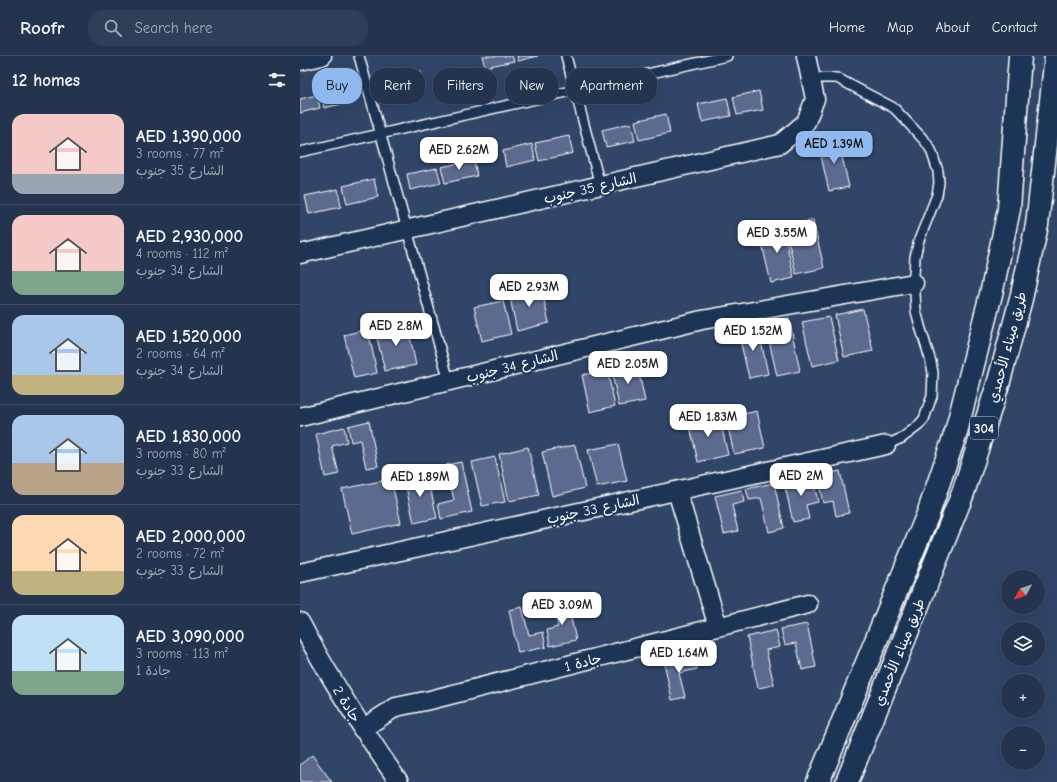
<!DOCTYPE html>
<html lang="en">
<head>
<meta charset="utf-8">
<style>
	body { margin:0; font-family:"Comic Neue","Playpen Sans Arabic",sans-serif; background:#303f58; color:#f1f3f6; height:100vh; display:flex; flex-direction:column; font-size:15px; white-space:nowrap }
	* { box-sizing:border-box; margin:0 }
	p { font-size:13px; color:#a3aab6 }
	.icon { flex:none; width:22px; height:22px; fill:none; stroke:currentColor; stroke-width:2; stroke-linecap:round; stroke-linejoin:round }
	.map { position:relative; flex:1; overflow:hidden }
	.panel { display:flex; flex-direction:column; background:#24344e; width:300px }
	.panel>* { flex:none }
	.banner { position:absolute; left:12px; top:12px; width:380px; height:36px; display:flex; gap:8px }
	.needle { width:26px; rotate:230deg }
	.fabs { position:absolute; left:701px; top:514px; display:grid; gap:8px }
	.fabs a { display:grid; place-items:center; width:44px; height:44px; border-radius:50%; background:#24344e; box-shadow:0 4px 16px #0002,0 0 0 1px #414f66; font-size:20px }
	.price { position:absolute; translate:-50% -34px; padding:0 9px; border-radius:8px; background:#fff; color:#222; font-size:13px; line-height:26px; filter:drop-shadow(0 1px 2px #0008) }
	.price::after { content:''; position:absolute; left:50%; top:24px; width:12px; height:9px; margin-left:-6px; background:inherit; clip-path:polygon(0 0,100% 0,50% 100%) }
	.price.selected { background:#90b9f0; color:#111 }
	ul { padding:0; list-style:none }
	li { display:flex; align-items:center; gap:12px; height:100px; padding:0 12px }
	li+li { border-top:1px solid #414f66 }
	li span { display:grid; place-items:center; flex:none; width:112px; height:80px; border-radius:12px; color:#555 }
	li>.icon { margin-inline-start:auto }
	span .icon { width:48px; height:48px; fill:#fffc; stroke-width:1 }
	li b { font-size:17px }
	h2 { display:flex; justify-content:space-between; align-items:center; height:48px; padding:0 12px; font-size:17px }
	.tag { padding:0 14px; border-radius:16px; background:#24344e; box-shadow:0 4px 16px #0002,0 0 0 1px #414f66; font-size:14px; line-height:36px }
	.tag.selected { background:#90b9f0; color:#111 }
	header { display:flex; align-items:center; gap:24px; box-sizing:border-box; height:56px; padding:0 20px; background:#24344e; border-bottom:1px solid #414f66 }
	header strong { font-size:19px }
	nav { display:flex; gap:22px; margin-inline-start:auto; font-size:14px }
	.search { width:280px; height:36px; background:#303f58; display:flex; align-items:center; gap:10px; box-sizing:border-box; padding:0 14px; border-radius:16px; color:#a3aab6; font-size:15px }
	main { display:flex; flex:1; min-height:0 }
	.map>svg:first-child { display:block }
	.building { fill:#5c6b8f; stroke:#fff }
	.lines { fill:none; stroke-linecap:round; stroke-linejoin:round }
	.lane-casing { stroke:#fff; stroke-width:12 }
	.street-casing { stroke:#fff; stroke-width:21 }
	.primary-casing { stroke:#fff; stroke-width:25 }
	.lane { stroke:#1d3557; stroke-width:9 }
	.street { stroke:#1d3557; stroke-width:18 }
	.primary { stroke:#1d3557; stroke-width:22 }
	.labels { text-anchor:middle; stroke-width:4; stroke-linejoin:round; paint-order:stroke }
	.shield { fill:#1d3557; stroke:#bbc2cd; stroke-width:1 }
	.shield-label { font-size:13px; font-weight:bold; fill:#fff }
	.street-label { font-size:14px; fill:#fff; stroke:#1d3557 }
</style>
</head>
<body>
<header>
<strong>Roofr</strong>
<div class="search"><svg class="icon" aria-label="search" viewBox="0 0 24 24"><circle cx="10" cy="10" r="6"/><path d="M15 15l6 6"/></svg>Search here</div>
<nav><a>Home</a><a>Map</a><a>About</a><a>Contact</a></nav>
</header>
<main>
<section class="panel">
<h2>12 homes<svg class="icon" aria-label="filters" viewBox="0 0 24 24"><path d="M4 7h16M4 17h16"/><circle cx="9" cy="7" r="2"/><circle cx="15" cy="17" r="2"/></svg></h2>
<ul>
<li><span style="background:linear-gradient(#f6c9c9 75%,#9aa5b1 0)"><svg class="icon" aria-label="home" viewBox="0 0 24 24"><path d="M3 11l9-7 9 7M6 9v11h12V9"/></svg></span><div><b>AED 1,390,000</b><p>3 rooms · 77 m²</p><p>الشارع 35 جنوب</p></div></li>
<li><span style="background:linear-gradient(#f6c9c9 70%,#7fa58c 0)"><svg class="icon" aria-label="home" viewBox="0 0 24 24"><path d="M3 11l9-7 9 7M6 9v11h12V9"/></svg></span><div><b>AED 2,930,000</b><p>4 rooms · 112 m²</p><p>الشارع 34 جنوب</p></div></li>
<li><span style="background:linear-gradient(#a9c7e8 75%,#c2b280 0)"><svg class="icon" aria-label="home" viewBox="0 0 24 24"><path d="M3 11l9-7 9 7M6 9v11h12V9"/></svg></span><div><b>AED 1,520,000</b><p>2 rooms · 64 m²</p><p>الشارع 34 جنوب</p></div></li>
<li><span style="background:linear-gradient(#a9c7e8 60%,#b9a48a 0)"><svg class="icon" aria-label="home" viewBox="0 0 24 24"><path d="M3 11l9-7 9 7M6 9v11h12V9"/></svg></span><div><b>AED 1,830,000</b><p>3 rooms · 80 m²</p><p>الشارع 33 جنوب</p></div></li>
<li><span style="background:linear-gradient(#ffd9b3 70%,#c2b280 0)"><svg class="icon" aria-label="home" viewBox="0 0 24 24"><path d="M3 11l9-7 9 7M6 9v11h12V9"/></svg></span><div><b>AED 2,000,000</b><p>2 rooms · 72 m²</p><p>الشارع 33 جنوب</p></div></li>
<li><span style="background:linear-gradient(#bfe0f5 70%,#7fa58c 0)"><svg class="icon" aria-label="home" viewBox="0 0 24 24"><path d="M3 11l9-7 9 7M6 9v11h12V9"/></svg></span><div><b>AED 3,090,000</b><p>3 rooms · 113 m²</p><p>جادة 1</p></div></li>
</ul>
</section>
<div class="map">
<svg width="757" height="726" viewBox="0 0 757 726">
	<rect width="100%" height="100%" fill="#304568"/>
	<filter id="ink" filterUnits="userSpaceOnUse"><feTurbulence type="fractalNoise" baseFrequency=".025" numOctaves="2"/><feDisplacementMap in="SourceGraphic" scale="8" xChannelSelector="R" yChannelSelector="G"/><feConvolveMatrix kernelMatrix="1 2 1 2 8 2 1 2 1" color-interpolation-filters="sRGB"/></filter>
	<g filter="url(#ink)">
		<path class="building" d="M182 0H212L214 5 185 11Z
			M217 0H238L218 5Z
			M120 15 123 28 89 36 86 22Z
			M51 30 54 45 24 52 21 36Z
			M459 35 463 54 437 59 433 41Z
			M17 39 20 52 0 57V43Z
			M427 42 431 60 402 66 398 48Z
			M366 58 370 77 339 84 335 65Z
			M331 67 335 85 306 91 302 74Z
			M269 80 273 97 239 105 235 87Z
			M538 83 549 131 529 135 518 87Z
			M232 88 235 104 206 111 203 95Z
			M174 104 177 120 145 127 141 111Z
			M137 112 141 127 110 134 107 118Z
			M74 123 78 141 47 148 43 130Z
			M38 133 41 151 9 158 5 140Z
			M513 164 524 212 496 218 485 170Z
			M483 170 494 222 471 227 459 175Z
			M241 230 249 267 217 275 209 237Z
			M203 245 211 278 182 285 174 251Z
			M563 253 573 295 544 301 535 259Z
			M529 261 539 304 512 310 502 266Z
			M489 262 500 315 477 320 465 267Z
			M107 267 116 309 85 315 75 274Z
			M458 271 468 318 449 322 438 275Z
			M68 273 77 317 54 322 44 279Z
			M337 308 345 345 319 350 311 313Z
			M307 314 315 350 290 356 282 319Z
			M457 355 465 392 434 398 426 362Z
			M419 359 428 399 398 406 389 366Z
			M69 365 78 410 66 412 60 384 51 386 48 370Z
			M44 371 47 386 32 390 39 418 25 421 16 378Z
			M318 388 327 425 297 431 288 394Z
			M275 389 285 432 252 440 242 396Z
			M228 391 239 439 209 445 199 398Z
			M195 401 205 446 182 450 172 406Z
			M161 406 172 456 141 463 138 448 154 444 146 409Z
			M540 415 549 457 536 460 533 445 523 447 517 420Z
			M127 417 137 462 114 467 104 422Z
			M512 420 518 446 506 449 509 463 493 466 484 426Z
			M91 423 101 467 52 478 42 433Z
			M474 427 484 472 469 476 461 442 449 444 446 433Z
			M442 434 444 446 432 449 438 475 424 478 415 440Z
			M267 545 276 584 250 590 247 574 258 571 253 548Z
			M222 551 229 579 243 576 246 591 218 597 209 554Z
			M507 568 516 611 502 614 496 587 485 589 481 573Z
			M476 574 480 591 466 594 474 629 458 632 447 581Z
			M394 599 397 613 379 617 385 641 372 644 364 606Z
			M12 699 32 726H1L0 725V709Z"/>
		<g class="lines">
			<g class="lane-casing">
				<path id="lane" d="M59 0 149 325
					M266 0 300 129
					M510 22H537L594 52 625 85 631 94 638 115 639 127 637 139 619 184 615 201 614 219 616 255 620 270 631 306 633 317 632 340 624 363 618 370 602 382 586 389
					M0 96 427 0"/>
			</g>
			<g class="street-casing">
				<path id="street" d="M0 5 22 0
					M0 198 480 88 506 66 515 43 506 0
					M0 361 402 264 614 227
					M377 435 418 571
					M0 517 586 389
					M0 566C29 622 63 674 99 726
					M62 673 96 651 130 644 508 548"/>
			</g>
			<g class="primary-casing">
				<path id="primary" d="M518 726 628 458 656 376 692 234 709 153 720 0
					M547 726 663 437 699 325 721 243 737 169 756 0"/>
			</g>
			<use href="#lane" class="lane"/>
			<use href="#street" class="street"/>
			<use href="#primary" class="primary"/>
		</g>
	</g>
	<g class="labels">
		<rect class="shield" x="670" y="361" width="28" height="22" rx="3"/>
		<g class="shield-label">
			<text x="684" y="377">304</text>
		</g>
		<g class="street-label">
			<text transform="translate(290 132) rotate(-13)" y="5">الشارع 35 جنوب</text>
			<text transform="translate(707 291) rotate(-75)" y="5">طريق ميناء الأحمدي</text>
			<text transform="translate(212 310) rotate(-14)" y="5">الشارع 34 جنوب</text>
			<text transform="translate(293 453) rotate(-12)" y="5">الشارع 33 جنوب</text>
			<text transform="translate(599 596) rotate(-68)" y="5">طريق ميناء الأحمدي</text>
			<text transform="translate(283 606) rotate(-14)" y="5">جادة 1</text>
			<text transform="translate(47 648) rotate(59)" y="5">جادة 2</text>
		</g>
	</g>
</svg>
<div class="fabs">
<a><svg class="needle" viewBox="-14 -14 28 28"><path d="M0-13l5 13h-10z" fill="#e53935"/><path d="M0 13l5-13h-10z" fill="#a3aab6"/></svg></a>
<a><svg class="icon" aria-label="layers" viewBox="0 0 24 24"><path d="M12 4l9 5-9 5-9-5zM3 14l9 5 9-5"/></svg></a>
<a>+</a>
<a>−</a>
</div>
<b class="price selected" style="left:534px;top:109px">AED 1.39M</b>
<b class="price" style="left:159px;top:115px">AED 2.62M</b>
<b class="price" style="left:477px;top:198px">AED 3.55M</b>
<b class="price" style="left:229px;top:252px">AED 2.93M</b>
<b class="price" style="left:96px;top:291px">AED 2.8M</b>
<b class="price" style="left:453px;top:296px">AED 1.52M</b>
<b class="price" style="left:328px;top:329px">AED 2.05M</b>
<b class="price" style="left:408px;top:382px">AED 1.83M</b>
<b class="price" style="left:501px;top:441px">AED 2M</b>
<b class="price" style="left:120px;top:442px">AED 1.89M</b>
<b class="price" style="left:262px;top:570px">AED 3.09M</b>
<b class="price" style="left:379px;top:618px">AED 1.64M</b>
<div class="banner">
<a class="tag selected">Buy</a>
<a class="tag">Rent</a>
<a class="tag">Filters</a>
<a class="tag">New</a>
<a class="tag">Apartment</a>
</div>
</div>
</main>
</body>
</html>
